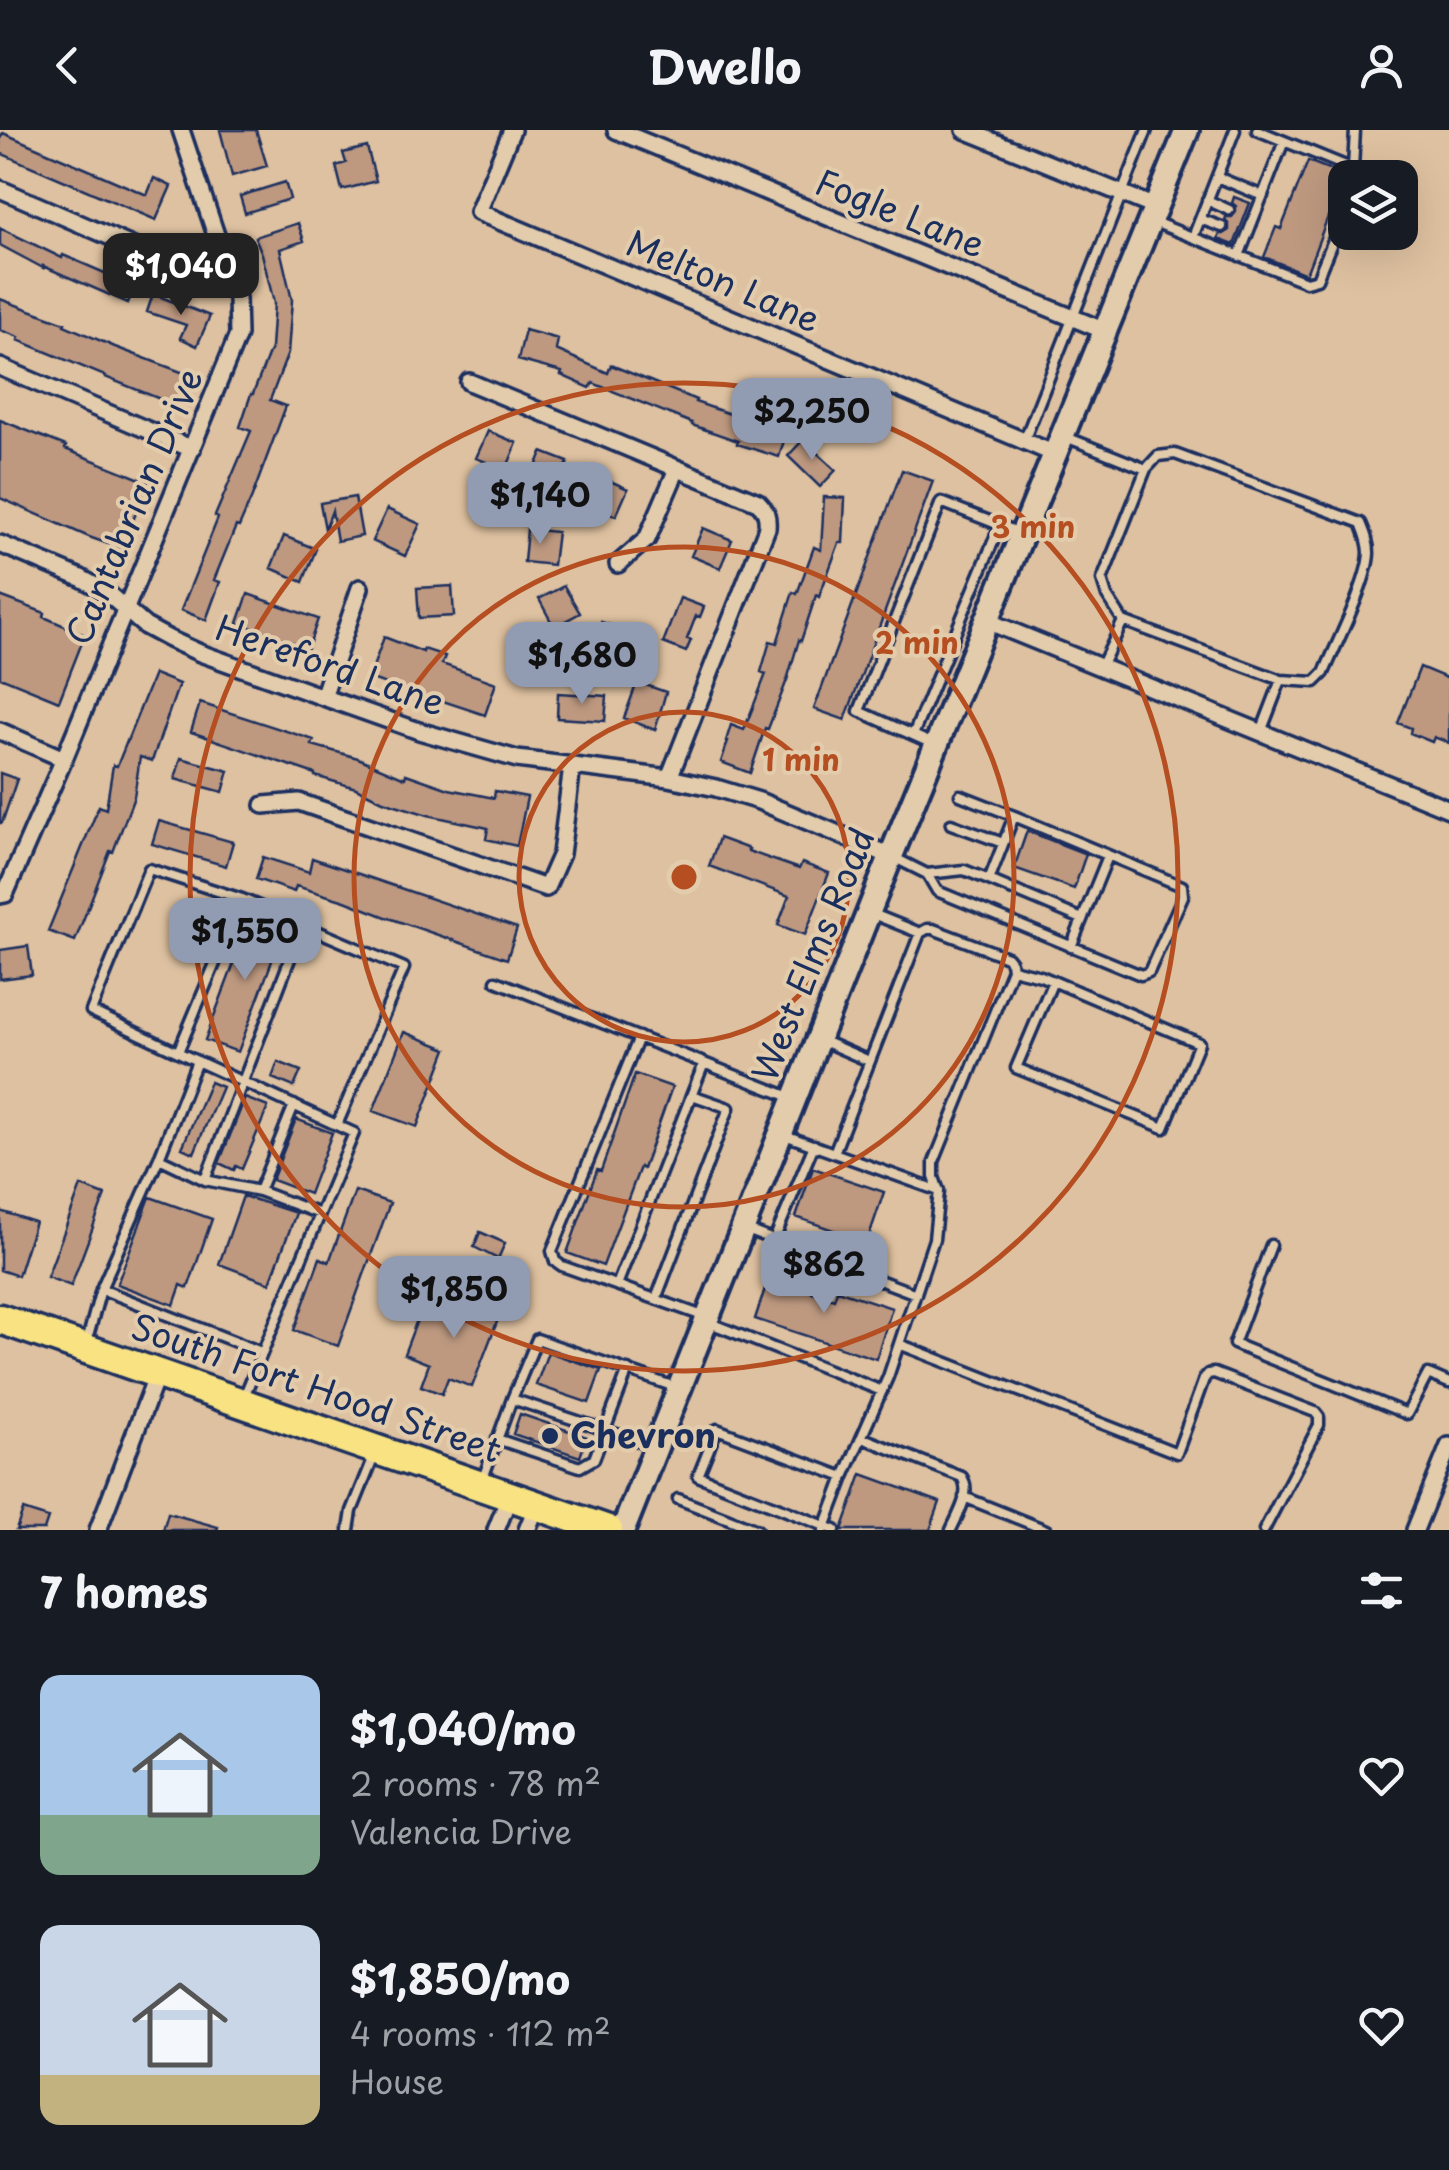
<!DOCTYPE html>
<html lang="en">
<head>
<meta charset="utf-8">
<style>
	body { margin:0; font-family:"Playpen Sans",sans-serif; background:#242831; color:#f1f3f6; height:100vh; display:flex; flex-direction:column; font-size:38px; white-space:nowrap }
	* { box-sizing:border-box; margin:0 }
	p { font-size:32px; color:#9ea1a6 }
	.icon { flex:none; width:55px; height:55px; fill:none; stroke:currentColor; stroke-width:2; stroke-linecap:round; stroke-linejoin:round }
	.map { position:relative; height:1400px; overflow:hidden }
	.side { display:flex; flex-direction:column; background:#171b24; flex:1 }
	.side>* { flex:none }
	.controls { position:absolute; left:1328px; top:30px; display:grid; gap:20px }
	.controls a { display:grid; place-items:center; width:90px; height:90px; border-radius:20px; background:#171b24; box-shadow:0 10px 40px #0002; font-size:50px }
	.price { position:absolute; translate:-50% -85px; padding:0 22px; border-radius:20px; background:#919bb2; color:#111; font-size:32px; line-height:65px; filter:drop-shadow(0 2px 5px #0008) }
	.price::after { content:''; position:absolute; left:50%; top:60px; width:30px; height:22px; margin-left:-15px; background:inherit; clip-path:polygon(0 0,100% 0,50% 100%) }
	.price.current { background:#222; color:#fff }
	ul { padding:0; list-style:none }
	li { display:flex; align-items:center; gap:30px; height:250px; padding:0 40px }
	li span { display:grid; place-items:center; flex:none; width:280px; height:200px; border-radius:20px; color:#555 }
	li>.icon { margin-inline-start:auto }
	span .icon { width:120px; height:120px; fill:#fffc; stroke-width:1 }
	li b { font-size:42px }
	h2 { display:flex; justify-content:space-between; align-items:center; height:120px; padding:0 40px; font-size:42px }
	header { display:flex; justify-content:space-between; align-items:center; height:130px; padding:0 40px; background:#171b24; font-size:45px; font-weight:700 }
	.map>svg:first-child { display:block }
	.building { fill:#be9980; stroke:#1b2f5e; stroke-width:2.5 }
	.lines { fill:none; stroke-linecap:round; stroke-linejoin:round }
	.lane-casing { stroke:#1b2f5e; stroke-width:15 }
	.street-casing { stroke:#1b2f5e; stroke-width:22 }
	.secondary-casing { stroke:#1b2f5e; stroke-width:30 }
	.highway-casing { stroke:#1b2f5e; stroke-width:35 }
	.lane { stroke:#e2ccac; stroke-width:8 }
	.street { stroke:#e2ccac; stroke-width:15 }
	.secondary { stroke:#e2ccac; stroke-width:22 }
	.highway { stroke:#f8e281; stroke-width:28 }
	.ring { fill:none; stroke:#b54e20; stroke-width:5 }
	.poi-dot { fill:#1b2f5e; stroke:#e2ccac; stroke-width:4 }
	.labels { text-anchor:middle; stroke-width:8; stroke-linejoin:round; paint-order:stroke }
	.street-label { font-size:35px; fill:#1b2f5e; stroke:#e2ccac }
	.poi-label { font-size:35px; font-weight:bold; fill:#1b2f5e; stroke:#e2ccac; text-anchor:start }
	.centre { fill:#b54e20; stroke:#e2ccac; stroke-width:5 }
	.ring-label { font-size:30px; text-anchor:middle; font-weight:bold; fill:#b54e20; stroke:#e2ccac; stroke-width:8; stroke-linejoin:round; paint-order:stroke }
</style>
</head>
<body>
<header><svg class="icon" aria-label="back" viewBox="0 0 24 24"><path d="M15 5l-7 7 7 7"/></svg>Dwello<svg class="icon" aria-label="person" viewBox="0 0 24 24"><circle cx="12" cy="8" r="4"/><path d="M4 21q1-7 8-7t8 7"/></svg></header>
<div class="map">
<svg width="1449" height="1400" viewBox="0 0 1449 1400">
	<rect width="100%" height="100%" fill="#dec1a0"/>
	<filter id="ink" filterUnits="userSpaceOnUse"><feTurbulence type="fractalNoise" baseFrequency=".01" numOctaves="2"/><feDisplacementMap in="SourceGraphic" scale="20" xChannelSelector="R" yChannelSelector="G"/><feConvolveMatrix kernelMatrix="1 2 1 2 8 2 1 2 1" color-interpolation-filters="sRGB"/></filter>
	<g filter="url(#ink)">
		<path class="building" d="M220 0H256L267 36 232 46Z
			M3 3 147 65 154 48 171 56 156 90 0 23V9Z
			M367 17 376 51 342 60 336 36 346 33 343 23Z
			M1308 31 1344 45 1306 144 1264 127 1276 97 1281 99Z
			M285 52 290 69 245 83 240 66Z
			M1234 67 1250 73 1234 115 1218 109 1220 104H1224L1229 100V95L1225 90 1226 87H1232L1236 82V76L1232 73Z
			M298 93 304 111 280 119 292 170 288 223 270 270 286 276 252 367 239 397 236 396 214 450 220 452 206 490 181 480 218 388 215 386 251 301 240 297 251 264H253L271 218 274 173 262 124 255 107Z
			M0 98 62 128 63 125 135 156 128 173 43 136V138L0 115Z
			M153 164 210 186 197 216 180 208 186 195 147 182Z
			M0 169 65 193 64 195 115 217 192 246 180 277 105 247V246L18 210 19 207 0 200Z
			M525 200 558 209 556 220 608 243 611 235 696 270 695 272 733 285 732 287 740 291 786 304 779 327 737 314 738 311 692 295V293L593 253 590 258 561 245 562 242 518 230Z
			M0 290 66 316 65 319 148 352 122 419 89 407 0 368Z
			M488 301 517 313 506 340 476 328Z
			M803 310 836 340 820 357 788 326Z
			M542 322 568 332 557 360 531 349Z
			M902 340 933 351 845 590 814 579Z
			M599 346 628 359 616 386 587 374Z
			M355 367 362 406 337 411 332 381 325 399 320 373Z
			M824 367 845 368 843 413H839L819 467 816 465 801 511 799 510 787 550 768 599 765 598 750 643 721 632 728 611H726L731 595 744 600 766 544 761 542 770 511 777 513 793 462 797 464 814 417 821 420Z
			M387 379 420 394 405 426 372 411Z
			M703 398 732 410 720 438 691 426Z
			M527 399 557 402 553 435 524 432Z
			M284 406 316 419 303 452 271 438Z
			M452 456 454 486 419 488 417 458Z
			M564 456 580 483 554 497 539 469Z
			M248 464 318 489 308 518 238 493Z
			M0 466 45 483 44 487 85 505 59 571 0 547Z
			M680 468 704 477 700 487 696 486 687 509 691 510 686 522 663 513Z
			M601 492 630 501 620 533 591 524Z
			M384 507 423 522 424 519 445 526 442 534 496 553 485 585 431 567 430 570 369 548Z
			M1420 537 1449 549V613L1434 607 1432 612 1410 603 1411 598 1398 593Z
			M154 544 179 554 152 631 140 627 134 667 113 722 110 721 75 811 48 801 99 676 106 679 113 635 117 636Z
			M637 552 666 562 655 600 624 588Z
			M558 563 607 566 605 591 557 588Z
			M200 573 314 610 312 615 358 628 405 648 406 644 449 659 494 668 495 661 527 667 517 716 486 709 488 698 428 685 383 671 356 658 315 646V644L191 602Z
			M181 628 229 641 223 662 175 649Z
			M0 643 17 649 2 693H0Z
			M159 691 233 712 226 736 152 714Z
			M1027 701 1086 724 1074 759 1014 738Z
			M719 708 749 719 748 721 799 739 802 733 829 743 805 805 778 795 789 766 709 736Z
			M263 727 309 742 312 728 517 798 507 829 386 787 345 771 296 756 294 762 256 749Z
			M253 783 285 796 238 922 205 910Z
			M28 816 32 845 0 849V820Z
			M404 902 447 919 417 997 373 981Z
			M278 932 301 941 294 957 272 948Z
			M635 944 672 957 643 1039 640 1037 603 1136 567 1123 597 1040 601 1041Z
			M210 952 222 957 194 1023 182 1018Z
			M245 968 268 977 242 1039 236 1036 234 1040 219 1033Z
			M296 989 332 1003 309 1064 272 1050Z
			M813 1038 884 1062 867 1112 796 1087Z
			M81 1056 105 1065 71 1156 47 1147Z
			M355 1061 390 1073 338 1216 294 1200 320 1128 329 1132Z
			M243 1066 296 1083 270 1153 219 1134Z
			M150 1067 212 1089 188 1158 181 1155 174 1175 117 1154Z
			M0 1081 35 1092 18 1146 0 1140Z
			M480 1102 505 1113 498 1129 474 1117Z
			M771 1140 797 1148 794 1156 834 1169 837 1160 892 1178 876 1229 755 1189Z
			M473 1160 505 1171 472 1257 448 1248 442 1264 421 1256 429 1234 404 1224 423 1174 462 1189Z
			M548 1222 601 1240 589 1273 536 1255Z
			M520 1284 587 1307 580 1327 513 1304Z
			M862 1344 940 1372 930 1400H842Z
			M23 1380 48 1388 44 1400H16Z
			M168 1383 218 1397 217 1400H163Z"/>
		<g class="lines">
			<g class="lane-casing">
				<path id="lane" d="M1257 0 1353 39 1356 48
					M1353 39 1355 0
					M1217 47 1263 66
					M1207 70 1229 80
					M1200 89 1222 97
					M1154 92 1306 152 1317 149 1345 81
					M1193 107 1235 0
					M1239 126 1284 11
					M1066 307 1146 339 1158 326 1175 324 1361 393C1365 403 1369 412 1369 423 1368 452 1336 514 1324 543L1315 552 1281 550 1261 602
					M1024 311 1147 0
					M1123 491 1107 466 1102 450 1146 339
					M1101 537 1123 491 1281 550
					M913 605 1000 395
					M933 614 859 581 941 372 1020 403
					M960 665 1014 686
					M951 694 1003 713
					M895 728 927 744 937 761 1141 845 1149 842 1183 766 1182 756 1014 686 989 750 964 740 927 744
					M989 750 1082 789
					M242 769 404 838 337 995
					M920 803 834 1023 939 1061
					M1071 817 1108 726
					M1012 839 1041 846 1199 913 1164 998 1016 938 1053 851
					M496 851 790 967
					M639 907 552 1121 555 1131 562 1136 703 1186
					M823 911 869 931
					M178 922 242 769 149 739 91 881 197 931
					M782 1004 834 1023
					M159 1028 205 1050 259 1061 320 1084
					M205 1050 303 795
					M259 1061 294 975
					M747 1100 916 1164
					M774 1110 814 1015
					M1271 1115 1234 1214 1407 1284 1428 1244 1449 1253
					M617 1155 704 933
					M101 1159 261 1222
					M656 1169 729 978 692 965
					M710 1193 882 1261
					M86 1214 101 1159 159 1028 197 931 354 1003 243 1269
					M899 1214 1177 1323 1204 1249 1208 1244 1214 1243 1315 1282 1319 1287V1295L1264 1400
					M512 1269 537 1209 675 1257
					M863 1308 962 1347C972 1363 958 1384 951 1400
					M497 1309 580 1337 594 1329 628 1240
					M482 1351 512 1269 653 1316
					M964 1367 1046 1400
					M678 1369 757 1400
					M349 1400 352 1381 375 1324
					M824 1400 844 1347 888 1247 934 1109 939 1061 934 1047V1032L1012 839 1011 832 1007 827 933 799H927L920 803 873 784
					M835 1400 698 1346 717 1299 844 1347"/>
			</g>
			<g class="street-casing">
				<path id="street" d="M512 0 478 82 1055 324
					M616 0 1105 201
					M965 0 1155 77
					M0 59 173 134 226 136
					M0 237 192 319
					M469 252 758 372C766 380 768 386 767 398L669 648
					M0 414 81 448 106 462 145 496 169 509 200 523 323 567 419 601 517 629 669 648 716 658 759 671 891 726
					M618 434 647 409 677 339
					M987 491 1449 679
					M323 567 360 458
					M0 601 64 629
					M264 675 299 672 546 758 561 724 572 636
					M0 765 5 764 64 629 238 205 237 168 181 0
					M98 1400 157 1245
					M496 1400 510 1365
					M527 1400 537 1375
					M1415 1400 1449 1316"/>
			</g>
			<g class="secondary-casing">
				<path id="secondary" d="M623 1400 891 726 1187 0"/>
			</g>
			<g class="highway-casing">
				<path id="highway" d="M0 1189 608 1400"/>
			</g>
			<use href="#lane" class="lane"/>
			<use href="#street" class="street"/>
			<use href="#secondary" class="secondary"/>
			<use href="#highway" class="highway"/>
		</g>
	</g>
	<g class="ring">
		<circle cx="684" cy="747" r="165"/>
		<circle cx="684" cy="747" r="330"/>
		<circle cx="684" cy="747" r="494"/>
	</g>
	<circle class="poi-dot" cx="550" cy="1306" r="10"/>
	<g class="labels">
		<g class="street-label">
			<text transform="translate(900 84) rotate(22)" y="12">Fogle Lane</text>
			<text transform="translate(723 152) rotate(23)" y="12">Melton Lane</text>
			<text transform="translate(135 377) rotate(-67)" y="12">Cantabrian Drive</text>
			<text transform="translate(330 536) rotate(19)" y="12">Hereford Lane</text>
			<text transform="translate(814 825) rotate(-68)" y="12">West Elms Road</text>
			<text transform="translate(316 1259) rotate(19)" y="12">South Fort Hood Street</text>
		</g>
		<g class="poi-label">
			<text x="570" y="1318">Chevron</text>
		</g>
	</g>
	<circle cx="684" cy="747" r="15" class="centre"/>
	<g class="ring-label">
		<text x="1033" y="408">3 min</text>
		<text x="917" y="524">2 min</text>
		<text x="801" y="641">1 min</text>
	</g>
</svg>
<div class="controls">
<a><svg class="icon" aria-label="layers" viewBox="0 0 24 24"><path d="M12 4l9 5-9 5-9-5zM3 14l9 5 9-5"/></svg></a>
</div>
<b class="price current" style="left:181px;top:188px">$1,040</b>
<b class="price" style="left:812px;top:333px">$2,250</b>
<b class="price" style="left:540px;top:417px">$1,140</b>
<b class="price" style="left:582px;top:577px">$1,680</b>
<b class="price" style="left:245px;top:853px">$1,550</b>
<b class="price" style="left:824px;top:1186px">$862</b>
<b class="price" style="left:454px;top:1211px">$1,850</b>
</div>
<section class="side">
<h2>7 homes<svg class="icon" aria-label="filters" viewBox="0 0 24 24"><path d="M4 7h16M4 17h16"/><circle cx="9" cy="7" r="2"/><circle cx="15" cy="17" r="2"/></svg></h2>
<ul>
<li><span style="background:linear-gradient(#a9c7e8 70%,#7fa58c 0)"><svg class="icon" aria-label="home" viewBox="0 0 24 24"><path d="M3 11l9-7 9 7M6 9v11h12V9"/></svg></span><div><b>$1,040/mo</b><p>2 rooms · 78 m²</p><p>Valencia Drive</p></div><svg class="icon" aria-label="heart" viewBox="0 0 24 24"><path d="M12 20l-8-8c-3-5 5-10 8-4 3-6 11-1 8 4z"/></svg></li>
<li><span style="background:linear-gradient(#c9d6e8 75%,#c2b280 0)"><svg class="icon" aria-label="home" viewBox="0 0 24 24"><path d="M3 11l9-7 9 7M6 9v11h12V9"/></svg></span><div><b>$1,850/mo</b><p>4 rooms · 112 m²</p><p>House</p></div><svg class="icon" aria-label="heart" viewBox="0 0 24 24"><path d="M12 20l-8-8c-3-5 5-10 8-4 3-6 11-1 8 4z"/></svg></li>
</ul>
</section>
</body>
</html>
